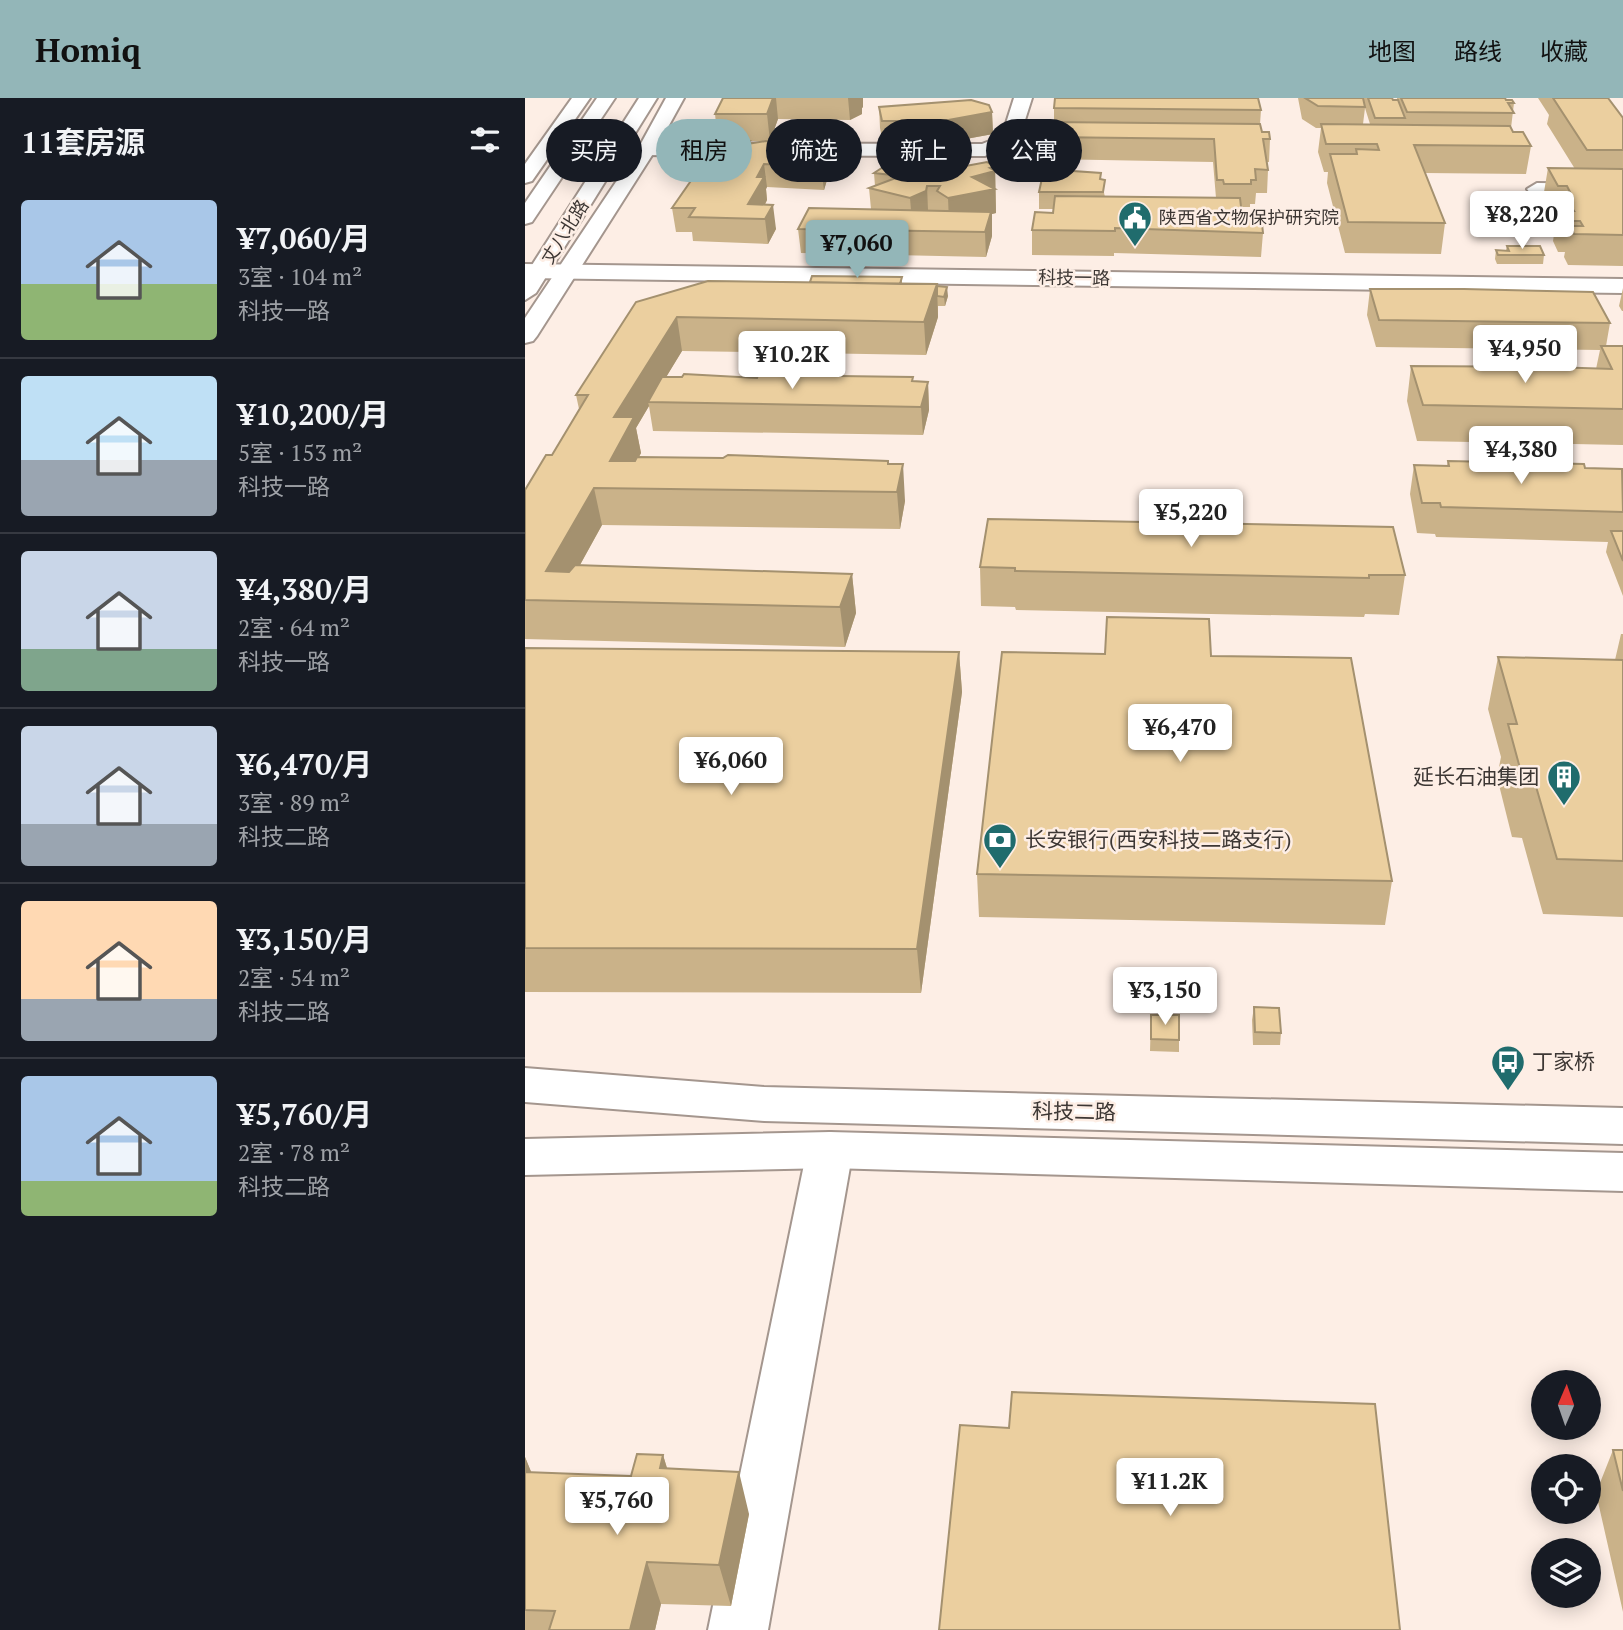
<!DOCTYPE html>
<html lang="zh">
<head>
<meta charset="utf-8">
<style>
	body { margin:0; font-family:"PT Serif","Noto Sans SC",serif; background:#20242c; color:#f1f3f6; height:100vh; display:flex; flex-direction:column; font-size:26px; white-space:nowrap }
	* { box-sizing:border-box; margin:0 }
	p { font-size:23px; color:#9ea1a6 }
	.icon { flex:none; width:38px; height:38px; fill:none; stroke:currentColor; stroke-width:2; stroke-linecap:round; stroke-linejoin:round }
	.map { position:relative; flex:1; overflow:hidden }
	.details { display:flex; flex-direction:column; background:#171b24; width:525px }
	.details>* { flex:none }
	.banner { position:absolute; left:21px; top:21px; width:665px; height:63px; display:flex; gap:14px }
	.needle { width:46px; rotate:2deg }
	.controls { position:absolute; left:1006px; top:1272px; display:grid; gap:14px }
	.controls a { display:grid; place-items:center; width:70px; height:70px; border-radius:50%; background:#171b24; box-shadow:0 4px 18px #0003; font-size:35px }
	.price { position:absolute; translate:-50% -60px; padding:0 16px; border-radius:7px; background:#fff; color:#222; font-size:23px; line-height:46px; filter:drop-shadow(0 2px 4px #0008) }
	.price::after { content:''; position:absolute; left:50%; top:42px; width:21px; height:16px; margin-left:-10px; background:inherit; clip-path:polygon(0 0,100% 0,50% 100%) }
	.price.active { background:#93b6b8; color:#111 }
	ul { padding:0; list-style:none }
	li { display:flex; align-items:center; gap:21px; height:175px; padding:0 21px }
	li+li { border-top:2px solid #363941 }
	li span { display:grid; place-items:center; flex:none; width:196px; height:140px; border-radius:7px; color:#555 }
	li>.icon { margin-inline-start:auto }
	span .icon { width:84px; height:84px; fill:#fffc; stroke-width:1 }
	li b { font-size:30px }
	h2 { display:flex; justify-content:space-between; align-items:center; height:84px; padding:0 21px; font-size:30px }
	.pill { padding:0 24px; border-radius:32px; background:#171b24; box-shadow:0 4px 18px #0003; font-size:24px; line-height:63px }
	.pill.active { background:#93b6b8; color:#111 }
	header { display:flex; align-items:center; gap:42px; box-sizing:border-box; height:98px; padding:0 35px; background:#93b6b8; color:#111 }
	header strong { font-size:33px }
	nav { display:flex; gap:38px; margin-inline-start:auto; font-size:24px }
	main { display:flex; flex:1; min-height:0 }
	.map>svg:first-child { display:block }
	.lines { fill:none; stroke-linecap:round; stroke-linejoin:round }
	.minor-casing { stroke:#a4968e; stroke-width:4 }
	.tertiary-casing { stroke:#a4968e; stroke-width:4 }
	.secondary-casing { stroke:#a4968e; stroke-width:4 }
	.primary-casing { stroke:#a4968e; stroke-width:4 }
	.minor { fill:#fff; fill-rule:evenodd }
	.tertiary { fill:#fff; fill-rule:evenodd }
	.secondary { fill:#fff; fill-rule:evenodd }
	.primary { fill:#fff; fill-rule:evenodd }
	.wall { fill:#cab289; fill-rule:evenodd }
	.shaded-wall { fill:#a4916f }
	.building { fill:#ebcf9f; stroke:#a4916f; stroke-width:2 }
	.labels { text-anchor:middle; stroke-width:5; stroke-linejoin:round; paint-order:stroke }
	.far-poi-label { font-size:18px; fill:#3d3734; stroke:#fdeee5; text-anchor:start }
	.far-street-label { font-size:18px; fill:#3d3734; stroke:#fdeee5 }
	.poi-label { font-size:21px; fill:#3d3734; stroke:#fdeee5; text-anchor:start }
	.street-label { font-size:21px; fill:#3d3734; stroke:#fdeee5 }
</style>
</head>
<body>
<header>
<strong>Homiq</strong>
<nav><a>地图</a><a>路线</a><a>收藏</a></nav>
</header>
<main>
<section class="details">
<h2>11套房源<svg class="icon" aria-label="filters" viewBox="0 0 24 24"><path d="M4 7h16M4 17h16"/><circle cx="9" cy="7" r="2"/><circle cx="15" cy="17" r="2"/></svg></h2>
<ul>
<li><span style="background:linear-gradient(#a9c7e8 60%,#8fb573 0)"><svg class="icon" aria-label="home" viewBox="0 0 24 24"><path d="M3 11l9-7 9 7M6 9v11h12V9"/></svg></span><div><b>¥7,060/月</b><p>3室 · 104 m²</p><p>科技一路</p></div></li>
<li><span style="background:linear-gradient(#bfe0f5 60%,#9aa5b1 0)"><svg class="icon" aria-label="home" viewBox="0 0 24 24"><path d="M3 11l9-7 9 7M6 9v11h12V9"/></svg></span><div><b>¥10,200/月</b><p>5室 · 153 m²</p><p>科技一路</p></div></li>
<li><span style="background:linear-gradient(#c9d6e8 70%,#7fa58c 0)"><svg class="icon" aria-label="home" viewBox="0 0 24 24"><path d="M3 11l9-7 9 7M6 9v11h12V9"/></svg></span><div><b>¥4,380/月</b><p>2室 · 64 m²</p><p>科技一路</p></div></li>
<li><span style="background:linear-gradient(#c9d6e8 70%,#9aa5b1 0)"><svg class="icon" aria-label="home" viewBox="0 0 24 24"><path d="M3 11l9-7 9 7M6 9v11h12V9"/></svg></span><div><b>¥6,470/月</b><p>3室 · 89 m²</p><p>科技二路</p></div></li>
<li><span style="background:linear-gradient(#ffd9b3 70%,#9aa5b1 0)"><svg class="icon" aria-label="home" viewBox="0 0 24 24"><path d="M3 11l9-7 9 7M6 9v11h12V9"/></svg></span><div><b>¥3,150/月</b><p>2室 · 54 m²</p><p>科技二路</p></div></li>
<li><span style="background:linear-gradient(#a9c7e8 75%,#8fb573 0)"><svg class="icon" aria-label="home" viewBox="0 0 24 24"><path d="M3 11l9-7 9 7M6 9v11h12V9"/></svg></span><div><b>¥5,760/月</b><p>2室 · 78 m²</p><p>科技二路</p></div></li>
</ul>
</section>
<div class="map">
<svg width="1098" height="1532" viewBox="0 0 1098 1532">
	<rect width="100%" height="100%" fill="#fdeee5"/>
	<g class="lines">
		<g class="minor-casing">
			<path id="minor" d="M1012 85 1098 86V98L1005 95 1002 91Z
				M305 1034 321 1039 328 1052 243 1532H183L282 1052 289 1039Z"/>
		</g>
		<g class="tertiary-casing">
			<path id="tertiary" d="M489 0H507L494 41 460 58 92 57 83 51 92 45 457 46 477 38Z
				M0 166 1098 181V195L0 180Z"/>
		</g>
		<g class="secondary-casing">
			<path id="secondary" d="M47 0H65L7 83 0 85V66Z
				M141 0H159L131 51 12 238 8 243 0 245V220L113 51Z
				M0 970 239 989 1098 1010V1046L239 1023 0 1004Z
				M305 1034 1098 1055V1093L305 1070 0 1077V1041Z"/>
		</g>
		<g class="primary-casing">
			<path id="primary" d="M72 0H90L7 124 0 126V105Z
				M114 0H132L11 195 0 202V178Z"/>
		</g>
		<use href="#minor" class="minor"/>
		<use href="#tertiary" class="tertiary"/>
		<use href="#secondary" class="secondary"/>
		<use href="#primary" class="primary"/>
	</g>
	<path class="wall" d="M198 0H338V9L337 10V16L325 22 253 21 245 43H225V45L251 52 303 49 305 72 299 92 242 89 241 91 242 102 240 107 251 131 243 146 168 143 167 134H151L147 110 166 83 163 64 212 44H193L190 16Z
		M773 0H838V2V0H867L868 2H872V0H980L981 2 989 5 986 30 988 34 1006 48 1001 76 900 75 920 125 916 156 820 155 802 85 803 74H799L793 54 796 30H791L777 21ZM840 10 845 26H838Z
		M1013 0H1083L1098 20V168L1043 167 1039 159 1040 154H1033L1028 143 1032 118H1028L1018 100 1023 70 1050 71 1022 26 1024 17Z
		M354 9 467 14 468 36 419 45H358L355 30Z
		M529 10 736 12 735 26 737 34 745 41 744 64H742L743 72 742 95H731L730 106H725V109H716L717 117 738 135 736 159 589 155V158L507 157V132L528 115V111H514V94L576 82 580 99 691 100 688 64 521 61V39L529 24Z
		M470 69 471 115 467 116V138L461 159 276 155 273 131 346 111 344 90 350 88 349 75 412 73Z
		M982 148 1019 157 1018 166H972L970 161 971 152H981Z
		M377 179V186L412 188 423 198 420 208H413V219L401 257 157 253 141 279 232 280 403 284 404 312 398 337 128 333 124 308 111 330 116 355 114 359 364 366 380 403 375 431 77 427 55 467 327 476 331 515 320 549 0 541V392L27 357 54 311 51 297 111 204 285 184Z
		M1098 190V213H1097L1094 208Z
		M845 191 1085 225 1081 248H1098V347L892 343 882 303 886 268 1071 271 1075 252 851 249 842 217Z
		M923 363 1060 370 1098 373V498L1081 454 1083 444 911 439 910 436 892 435 885 396 889 367 922 368Z
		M455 469 880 477 874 517 840 516 839 519 491 512 490 509 456 508Z
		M1096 536H1098V819L1018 816 997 740 987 739 972 679 976 659 963 611 973 559 1090 562Z
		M0 550 434 554 437 594 396 895 0 894Z
		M686 558 867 783 860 827 454 819 452 776Z
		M729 909 756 935 755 947H728L727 922Z
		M626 917 654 942V954L625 953Z
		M1088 1352H1098V1514L1071 1395Z
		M138 1357 142 1370 224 1416 206 1508 136 1506 130 1532H0V1359L6 1374 106 1378Z"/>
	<path class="shaded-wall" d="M248 0H251L253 21 245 43 242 16Z
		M323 0H338V9L337 10V16L325 22Z
		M467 14 468 36 419 45 418 23Z
		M303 49 305 72 299 92 296 69Z
		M239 66 242 89 241 91 242 102 232 121 223 106 232 79Z
		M470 69 471 115 467 116V138L461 159 460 134 424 124 423 100 447 79 465 70Z
		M402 88 403 112 387 124 385 100Z
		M248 107 251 131 243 146 240 121Z
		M412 186 413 219 401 257 399 224Z
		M422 189 423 198 420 208 419 199Z
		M152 219 157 253 126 304H123L124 308 111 330 116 355 97 390 85 363 89 319Z
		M403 284 404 312 398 337 396 309Z
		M378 366 380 403 375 431 372 394Z
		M69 390 77 427 35 503 21 473Z
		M327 476 331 515 320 549 315 509Z
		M434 554 437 594 396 895 392 851Z
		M138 1357 151 1400 135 1370Z
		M0 1359 15 1395 0 1396Z
		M214 1374 224 1416 206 1508 194 1467Z
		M122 1464 136 1506 130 1532H105Z"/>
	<path class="building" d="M198 0H248L242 16H190Z
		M530 0H733L736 12 529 10Z
		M780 0H838L840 9 793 8Z
		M843 0H867L868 2H873L880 20H850Z
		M876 0H980L981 2H987L989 5H983L989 15 882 14Z
		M1028 0H1083L1098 20V52H1062Z
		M446 2 464 7 467 14 418 23H357L354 9Z
		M523 24 735 26 737 34H744L745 41H738L743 72 730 71 731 82H726V86H699L698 82H692L689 41 521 39Z
		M796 26 985 28 988 34H998L1006 48 889 47 920 125 823 124 805 56H832L831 51 854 52 852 46H801Z
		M214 43H225L223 46 241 43 250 45V52L257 49H303L296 69 239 66 232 79H239L223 106 248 107 240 121 164 119 170 110H147L179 64H163L177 45 200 49Z
		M369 62 412 68 406 70 410 71 408 74 462 64 470 69 465 70 470 73 447 79 470 91 423 100 412 93 415 88H402L401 93 385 100 344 90 376 78 349 75Z
		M1023 70 1098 71V137L1049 136 1045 128H1058L1055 123H1039L1033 113H1049L1038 96H1046L1042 88H1033Z
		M519 71 576 75 575 81 580 82 578 94H514Z
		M530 98 715 100 717 117H736L738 135 590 130V133L507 132 510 114 528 115Z
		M284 110 466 114 460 134 273 131Z
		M982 148H1015L1019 157H973L971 152 984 153Z
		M287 178 377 179 375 186 285 184Z
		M183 183 412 186 399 224 152 219 89 319H109L85 363H110L112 359 198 360 203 357 363 363V366H378L372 394 69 390 21 473 44 474 50 467 327 476 315 509 0 502V392L21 357H27L63 297H51L111 204Z
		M412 188 422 189 419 199 412 198Z
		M845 191H939L1068 194 1085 225 854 222Z
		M1076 248H1098V311L898 307 886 268 1027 269 1087 271Z
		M159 276 232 280 233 277 388 279 387 283 403 284 396 309 123 304 137 279H157Z
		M923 363 1059 366 1060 370 1097 371 1098 414 916 409 915 405H897L889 367 924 368Z
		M463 421 868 429 880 477H844V480L490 473V470L455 469Z
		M1086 433H1098V463Z
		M582 519 684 521 686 558 826 560 867 783 452 776 477 554 580 556Z
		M0 550 434 554 392 851 0 850Z
		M973 559 1098 562V763L1032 761 1010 685H999L983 626H992Z
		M729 909 754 910 756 935 730 934Z
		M626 917H654V942L626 941Z
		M487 1294 850 1306 875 1532H414L435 1327 484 1330Z
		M1088 1352H1098V1393Z
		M112 1356 138 1357 135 1370 214 1374 194 1467 122 1464 105 1532H24L30 1513 0 1512V1374L106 1378Z"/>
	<defs>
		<g id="civic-pin" transform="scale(1.75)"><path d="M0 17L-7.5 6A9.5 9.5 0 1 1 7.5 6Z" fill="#206c6d" stroke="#fdeee5"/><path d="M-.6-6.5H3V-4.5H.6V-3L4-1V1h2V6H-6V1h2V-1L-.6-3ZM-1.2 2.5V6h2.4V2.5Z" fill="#fff"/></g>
		<g id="building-pin" transform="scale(1.75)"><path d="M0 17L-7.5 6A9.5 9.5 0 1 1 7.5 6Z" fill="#206c6d" stroke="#fdeee5"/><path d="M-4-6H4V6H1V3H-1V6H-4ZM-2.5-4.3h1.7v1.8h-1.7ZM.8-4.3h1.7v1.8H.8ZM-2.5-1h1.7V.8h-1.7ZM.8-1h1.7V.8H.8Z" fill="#fff"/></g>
		<g id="bank-pin" transform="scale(1.75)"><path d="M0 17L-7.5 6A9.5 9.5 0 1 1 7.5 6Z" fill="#206c6d" stroke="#fdeee5"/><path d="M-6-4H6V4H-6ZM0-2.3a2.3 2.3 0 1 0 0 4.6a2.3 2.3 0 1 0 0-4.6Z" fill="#fff"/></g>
		<g id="bus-pin" transform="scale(1.75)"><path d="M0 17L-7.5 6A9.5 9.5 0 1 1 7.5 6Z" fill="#206c6d" stroke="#fdeee5"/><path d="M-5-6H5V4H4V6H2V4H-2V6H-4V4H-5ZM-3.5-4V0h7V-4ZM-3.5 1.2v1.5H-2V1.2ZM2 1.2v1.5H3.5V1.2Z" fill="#fff"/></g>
	</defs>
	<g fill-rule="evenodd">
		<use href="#civic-pin" x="610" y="120"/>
		<use href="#building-pin" x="1039" y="679"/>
		<use href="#bank-pin" x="475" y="742"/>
		<use href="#bus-pin" x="983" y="964"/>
	</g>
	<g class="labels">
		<g class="far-poi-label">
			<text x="634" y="126">陕西省文物保护研究院</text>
		</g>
		<g class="far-street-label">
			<text transform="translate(40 134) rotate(-58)" y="6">丈八北路</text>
			<text transform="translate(549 180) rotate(1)" y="6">科技一路</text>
		</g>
		<g class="poi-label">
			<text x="1014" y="686" text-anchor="end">延长石油集团</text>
			<text x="500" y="749">长安银行(西安科技二路支行)</text>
			<text x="1007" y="971">丁家桥</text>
		</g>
		<g class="street-label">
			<text transform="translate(549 1014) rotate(1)" y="7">科技二路</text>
		</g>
	</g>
</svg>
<div class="controls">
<a><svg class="needle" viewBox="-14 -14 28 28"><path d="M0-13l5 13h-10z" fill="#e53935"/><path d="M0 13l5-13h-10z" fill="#9ea1a6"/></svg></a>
<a><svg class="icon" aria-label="locate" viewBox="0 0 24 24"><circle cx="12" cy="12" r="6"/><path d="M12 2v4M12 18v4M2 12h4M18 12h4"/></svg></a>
<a><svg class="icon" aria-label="layers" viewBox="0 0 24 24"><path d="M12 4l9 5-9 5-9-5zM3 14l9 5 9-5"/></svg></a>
</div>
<b class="price" style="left:997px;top:153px">¥8,220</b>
<b class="price active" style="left:332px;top:182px">¥7,060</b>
<b class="price" style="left:1000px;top:287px">¥4,950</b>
<b class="price" style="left:267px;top:293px">¥10.2K</b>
<b class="price" style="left:996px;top:388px">¥4,380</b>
<b class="price" style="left:666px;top:451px">¥5,220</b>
<b class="price" style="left:655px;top:666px">¥6,470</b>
<b class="price" style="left:206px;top:699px">¥6,060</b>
<b class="price" style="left:640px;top:929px">¥3,150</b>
<b class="price" style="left:645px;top:1420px">¥11.2K</b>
<b class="price" style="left:92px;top:1439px">¥5,760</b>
<div class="banner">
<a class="pill">买房</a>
<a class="pill active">租房</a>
<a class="pill">筛选</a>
<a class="pill">新上</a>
<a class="pill">公寓</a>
</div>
</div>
</main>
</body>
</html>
